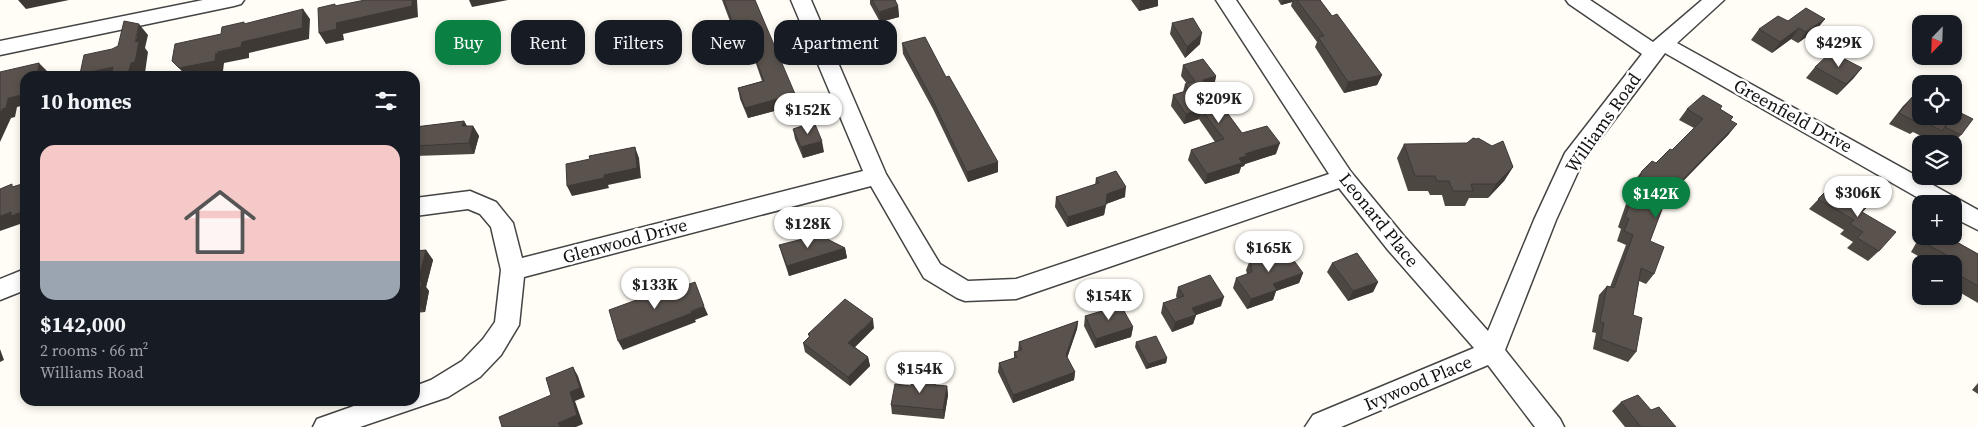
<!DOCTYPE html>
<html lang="en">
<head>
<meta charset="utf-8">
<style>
	body { margin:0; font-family:"Source Serif 4",serif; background:#20242c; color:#f1f3f6; height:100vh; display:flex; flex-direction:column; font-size:19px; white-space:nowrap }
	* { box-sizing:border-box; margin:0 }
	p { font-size:16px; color:#9ea1a6 }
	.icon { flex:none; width:28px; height:28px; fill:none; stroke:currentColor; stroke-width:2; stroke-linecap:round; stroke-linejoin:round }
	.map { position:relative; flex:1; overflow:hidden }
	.panel { position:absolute; left:20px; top:71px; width:400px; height:335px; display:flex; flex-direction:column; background:#171b24; border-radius:15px; box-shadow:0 2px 8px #0003 }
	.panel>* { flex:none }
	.banner { position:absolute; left:435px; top:20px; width:475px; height:45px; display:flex; gap:10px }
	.needle { width:32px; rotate:203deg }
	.tools { position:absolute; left:1912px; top:15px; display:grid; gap:10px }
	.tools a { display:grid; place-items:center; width:50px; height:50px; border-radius:10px; background:#171b24; box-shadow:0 2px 8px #0003; font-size:25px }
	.price { position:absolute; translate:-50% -42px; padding:0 11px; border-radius:18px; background:#fff; color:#222; font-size:16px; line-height:32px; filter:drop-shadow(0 1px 2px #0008) }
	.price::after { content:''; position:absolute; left:50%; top:30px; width:15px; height:11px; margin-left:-8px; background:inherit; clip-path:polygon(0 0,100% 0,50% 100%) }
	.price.selected { background:#0b8043; color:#fff }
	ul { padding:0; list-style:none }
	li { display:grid; align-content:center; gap:10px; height:265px; padding:0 20px }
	li span { display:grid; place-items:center; height:155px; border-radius:15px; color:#555 }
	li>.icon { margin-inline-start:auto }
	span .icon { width:90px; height:90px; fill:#fffc; stroke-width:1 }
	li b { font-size:21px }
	h2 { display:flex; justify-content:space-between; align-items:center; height:60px; padding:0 20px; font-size:21px }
	.pill { padding:0 18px; border-radius:15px; background:#171b24; box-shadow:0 2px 8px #0003; font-size:18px; line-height:45px }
	.pill.selected { background:#0b8043; color:#fff }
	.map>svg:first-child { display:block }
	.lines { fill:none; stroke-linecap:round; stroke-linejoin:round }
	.street-casing { stroke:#444; stroke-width:3 }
	.street { fill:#fff; fill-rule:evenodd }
	.wall { fill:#4d4742 }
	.shaded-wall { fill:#3f3936 }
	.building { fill:#5a524d; stroke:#3f3936 }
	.labels { text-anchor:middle; stroke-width:5; stroke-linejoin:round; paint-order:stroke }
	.street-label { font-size:18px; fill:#111; stroke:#fff }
</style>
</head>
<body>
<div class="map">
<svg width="1978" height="427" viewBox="0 0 1978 427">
	<rect width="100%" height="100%" fill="#fffdf5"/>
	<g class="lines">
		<g class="street-casing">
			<path id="street" d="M203 0H244L241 4 234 6 0 55V41Z
				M791 0H811L886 174 940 264 968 281 1016 279 1329 174 1216 0H1236L1351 172 1404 236 1488 331 1534 220 1565 153 1642 54 1569 4 1566 0H1590L1653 42 1702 0H1724L1677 43 1978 210V230L1954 218V204H1929L1665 53 1582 163 1556 220 1505 350 1560 419 1564 427H1535L1488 365 1341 427H1305L1313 415 1474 348 1388 250 1339 188 1016 299 965 301 957 298 924 278 871 186 524 277 519 325 501 355 480 377 448 397 360 427H313L317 419 368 401H415V386L431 380 462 361 483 339 495 322 501 270 491 227 480 214 468 209 415 216V198L470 191 496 202 513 223 522 258 863 171Z
				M25 269V290L0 300V279Z"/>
		</g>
		<use href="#street" class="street"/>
	</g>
	<path class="wall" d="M722 0H755L797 105 748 118 740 99 738 88 762 81 754 58 748 60 739 31 734 32Z
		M870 0H895L898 6 899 17 880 22 870 4Z
		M1131 0H1158V6L1139 11Z
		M1278 0H1320L1332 16 1382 75 1377 85 1344 93 1315 47 1317 42 1291 6 1292 2 1281 5Z
		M1825 19 1816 30 1798 43 1791 39 1772 53 1751 40 1759 29 1788 21Z
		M1172 23 1200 44 1185 58 1170 34Z
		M902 43 998 162V172L968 182 933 109 903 54Z
		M1183 65 1216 76 1214 86 1209 88 1242 133 1276 154 1245 164 1244 166 1241 167 1239 173 1205 184 1188 160 1191 150 1215 142 1199 119 1184 124 1171 106 1173 95 1183 92 1185 84H1187L1181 76Z
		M1815 67 1862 68 1837 95 1806 78Z
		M1913 96 1954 116V114L1957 111 1961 135 1952 144H1947L1935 137 1931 141 1913 132 1910 134 1889 124 1903 106Z
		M1722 106 1720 109 1733 117 1731 120 1729 134 1665 199 1650 241 1654 274 1646 284 1639 281 1633 315 1636 352 1628 362 1593 349 1596 333 1592 332 1599 295 1607 286 1610 287 1626 245 1617 241 1621 229 1618 227 1634 181 1642 171 1656 163 1672 150 1694 128 1679 120 1687 109Z
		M464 121 467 126H473L479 136 474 154 415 156V127Z
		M793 129 824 152 803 158 795 139Z
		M1404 144 1513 167 1504 181 1488 198H1469L1465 206H1445L1442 195H1430L1428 191H1408L1397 158Z
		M1096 178 1125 197 1106 204 1104 215 1067 227 1055 207 1056 197 1095 185Z
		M1832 185 1862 212 1879 251 1868 261 1847 248 1853 242 1840 234 1844 230 1809 209Z
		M1921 236H1946L1978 254V303L1954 289V264H1932L1911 252 1919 238Z
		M829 240 845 248 847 258 789 276 782 255 779 245Z
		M426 250 433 260 426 287 429 291 425 312 415 313V251Z
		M1260 255 1303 273 1299 283 1276 291 1273 300 1247 309 1233 288 1236 278 1247 274 1246 270 1250 260 1259 257Z
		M1332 263 1378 282 1373 292 1348 301 1327 272Z
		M1178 287 1221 306 1196 315 1193 324 1172 332 1161 313 1163 303 1177 299 1176 296Z
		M1100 308 1133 327 1131 337 1095 348 1084 326 1085 316 1100 312Z
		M1078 321 1077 329 1067 358 1075 372 1074 380 1013 403 998 372 999 363 1014 358V352L1018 351 1019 342Z
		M874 328 855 347 868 357 870 366 850 386 805 352 803 343 809 337 808 334Z
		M1136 342 1167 358 1166 363 1146 369 1135 347Z
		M930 380 936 385 947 386 948 395 944 419 892 414 891 405 911 386Z
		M1978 383V394L1972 390Z
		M1621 402 1651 410 1676 427H1625L1612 411Z"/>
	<path class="shaded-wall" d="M18 0H69L26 9Z
		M412 0H417L418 17 343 34 344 40 326 44 319 33 336 23Z
		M469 0H508L472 7Z
		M1140 0H1158V6L1139 11Z
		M1283 0H1293L1292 2 1281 5Z
		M898 6 899 17 880 22 879 12Z
		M303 9 310 19 309 39 249 53V58L224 63 223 71 199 76H186L179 68 242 42Z
		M1825 19 1816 30 1798 43 1806 32Z
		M736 20 739 31 734 32 732 21Z
		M139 24 148 35 145 48 148 52 145 73 140 74 139 76H82L80 74 131 63Z
		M1799 28 1791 39 1772 53 1780 42Z
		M1202 33 1200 44 1185 58 1187 47Z
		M751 47 754 58 748 60 746 49Z
		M39 63 48 72 47 76H37Z
		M1862 68 1853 79 1837 95 1846 84Z
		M1382 75 1377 85 1344 93 1348 82Z
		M1216 76 1214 86 1201 90 1203 80Z
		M25 94V105L17 107 15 117 11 118 0 142V113L8 98Z
		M795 94 797 105 748 118 745 108Z
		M1201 109 1199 119 1184 124 1186 114Z
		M464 121 470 132 462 126Z
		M1737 124 1729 134 1659 206 1667 196Z
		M473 126 479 136 474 154 469 143Z
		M822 141 824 152 803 158 801 147Z
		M1280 143 1276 154 1245 164 1244 166 1241 167 1239 173 1205 184 1207 174 1239 158 1245 154Z
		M635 147 639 158 641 178 608 185 609 188 572 196 567 186 604 175Z
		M998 162V172L968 182 967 172Z
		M1513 167 1504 181 1488 198 1496 184Z
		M22 184 25 187V193L22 191Z
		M1126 187 1125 197 1106 204 1107 194Z
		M1106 205 1104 215 1067 227 1068 217Z
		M25 211V226H23L20 224 0 231V216L11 212Z
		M845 248 847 258 789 276 787 266Z
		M426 250 433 260 426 287 429 291 425 312 417 303 418 282Z
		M1303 273 1299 283 1276 291 1273 300 1247 309 1251 299 1273 284Z
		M1378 282 1373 292 1348 301 1353 291Z
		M1224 297 1221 306 1196 315 1193 324 1172 332 1175 322 1192 308Z
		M704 306 708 315 695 320 696 322 623 350 618 341Z
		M873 319 874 328 850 352 848 343Z
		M1078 321 1077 329 1065 364 1066 355Z
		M1133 327 1131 337 1095 348 1096 339Z
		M0 349 4 360 0 362Z
		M868 357 870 366 850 386 848 377Z
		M1167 358 1166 363 1146 369 1148 364Z
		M573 367 578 376 585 397 575 401 583 424 576 427H560L558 423 570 392Z
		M1075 372 1074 380 1013 403V395Z
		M947 386 948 395 944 419 943 410Z"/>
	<path class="building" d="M365 0H412V6L336 23 337 29 319 33 318 8 335 4V6Z
		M724 0H755L795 94 745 108 738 88 764 81 751 47 746 49 736 20 732 21Z
		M872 0H895L898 6 879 12Z
		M1297 0H1320L1332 16 1337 14 1382 75 1348 82 1318 37 1324 36Z
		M1806 8 1825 19 1806 32 1799 28 1780 42 1759 29 1778 16 1788 21Z
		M303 9 302 28 242 42 241 47 216 52 215 61 179 68 172 61 175 44 221 34 222 27 244 22V24Z
		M1193 18 1202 33 1187 47 1172 23Z
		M124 21 139 24 135 42 139 41 135 62 131 63 128 74 111 76 113 67 80 74 84 55 112 49 118 46Z
		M925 37 946 77 949 76 998 162 967 172 932 99 902 43Z
		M1831 52 1862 68 1846 84 1815 67Z
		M1203 59 1216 76 1203 80 1242 133 1267 126 1280 143 1245 154 1247 156 1239 158 1242 163 1207 174 1191 150 1224 139 1201 109 1186 114 1173 95 1189 90 1185 84 1195 81 1183 65Z
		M39 63 37 76H25V94L8 98 6 108 2 109 0 113V72Z
		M1703 95 1722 106 1720 109 1733 117 1730 120 1737 124 1667 196 1650 241 1664 247 1654 274 1641 268 1633 315 1642 318 1636 352 1601 339 1604 323 1600 322 1607 286 1614 288 1633 235 1624 231 1629 219 1625 217 1642 171 1652 161 1656 163 1670 149 1672 150 1703 119 1687 109Z
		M1913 96 1921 100V116H1953L1942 131 1923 121 1920 124 1899 113Z
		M1957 111 1973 119 1961 135 1945 127Z
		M464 121 462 126H473L469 143 415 146V127Z
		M814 122 822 141 801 147 793 129Z
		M1473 138 1477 139 1478 138 1492 146 1503 141 1513 167 1496 184H1471L1473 191H1453L1449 181H1437L1435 176H1415L1404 144 1467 143Z
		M635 147 637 168 604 175V178L567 186 566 164 590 159 589 156Z
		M1116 171 1126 187 1107 194 1106 205 1068 217 1056 197 1099 183 1096 178Z
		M12 184V187L22 184V191L25 190V211L11 216V212L0 216V189Z
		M1832 185 1868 206 1862 212 1896 232 1879 251 1857 238 1863 232 1850 224 1854 220 1818 199Z
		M826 233 829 240 845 248 787 266 779 245Z
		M1926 236H1946L1978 254V286L1955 273 1961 263 1923 242Z
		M1284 247 1303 273 1273 284 1277 290 1251 299 1236 278 1252 272 1250 260 1261 257 1260 255Z
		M426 250 418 282 422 281 417 303H415V251Z
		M1357 253 1378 282 1353 291 1332 263Z
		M1210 275 1224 297 1192 308 1196 315 1175 322 1163 303 1184 296 1178 287Z
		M695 282 704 306 691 311 692 313 618 341 609 310 672 287 673 290Z
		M845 299 873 319 848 343 868 357 848 377 803 343 810 336 808 334Z
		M1119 302 1133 327 1096 339 1085 316 1102 311 1100 308Z
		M1078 321 1066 355 1075 372 1013 395 999 363 1017 357 1014 352 1022 350 1019 342Z
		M1156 336 1167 358 1148 364 1136 342Z
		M573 367 580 388 570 392 577 415 558 423 560 427H502L499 417 551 395 546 378Z
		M913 374 930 376 929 380 935 381V385L947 386 943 410 891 405 895 384 911 386Z
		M1638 395 1651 410 1659 407 1676 427H1641L1621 402Z"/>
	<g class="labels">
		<g class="street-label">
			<text transform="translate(1793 116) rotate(29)" y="6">Greenfield Drive</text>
			<text transform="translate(1603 123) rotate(-55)" y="6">Williams Road</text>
			<text transform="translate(1379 220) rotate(51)" y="6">Leonard Place</text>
			<text transform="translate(625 241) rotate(-15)" y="6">Glenwood Drive</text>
			<text transform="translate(1418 383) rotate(-23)" y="6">Ivywood Place</text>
		</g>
	</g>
</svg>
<div class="tools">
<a><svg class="needle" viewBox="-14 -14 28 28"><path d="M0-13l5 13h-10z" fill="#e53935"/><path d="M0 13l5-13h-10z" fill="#9ea1a6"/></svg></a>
<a><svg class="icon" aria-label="locate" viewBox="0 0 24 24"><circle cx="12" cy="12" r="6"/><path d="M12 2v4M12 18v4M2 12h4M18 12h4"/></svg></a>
<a><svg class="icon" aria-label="layers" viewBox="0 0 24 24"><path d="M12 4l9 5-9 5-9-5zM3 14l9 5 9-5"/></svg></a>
<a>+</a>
<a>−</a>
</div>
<b class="price" style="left:1839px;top:68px">$429K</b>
<b class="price" style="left:1219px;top:124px">$209K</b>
<b class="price" style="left:808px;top:135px">$152K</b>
<b class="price" style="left:1858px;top:218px">$306K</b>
<b class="price selected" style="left:1656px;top:219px">$142K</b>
<b class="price" style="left:808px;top:249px">$128K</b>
<b class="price" style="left:1269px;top:273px">$165K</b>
<b class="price" style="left:655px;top:310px">$133K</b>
<b class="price" style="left:1109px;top:321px">$154K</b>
<b class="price" style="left:920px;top:394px">$154K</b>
<div class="banner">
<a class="pill selected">Buy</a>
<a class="pill">Rent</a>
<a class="pill">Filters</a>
<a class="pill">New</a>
<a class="pill">Apartment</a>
</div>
<section class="panel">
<h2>10 homes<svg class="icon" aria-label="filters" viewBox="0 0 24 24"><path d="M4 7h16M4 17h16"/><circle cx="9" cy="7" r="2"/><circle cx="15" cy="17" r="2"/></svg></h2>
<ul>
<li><span style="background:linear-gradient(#f6c9c9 75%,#9aa5b1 0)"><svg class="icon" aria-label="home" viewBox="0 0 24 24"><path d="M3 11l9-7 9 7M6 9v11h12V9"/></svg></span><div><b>$142,000</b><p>2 rooms · 66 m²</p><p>Williams Road</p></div></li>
</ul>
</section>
</div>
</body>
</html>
